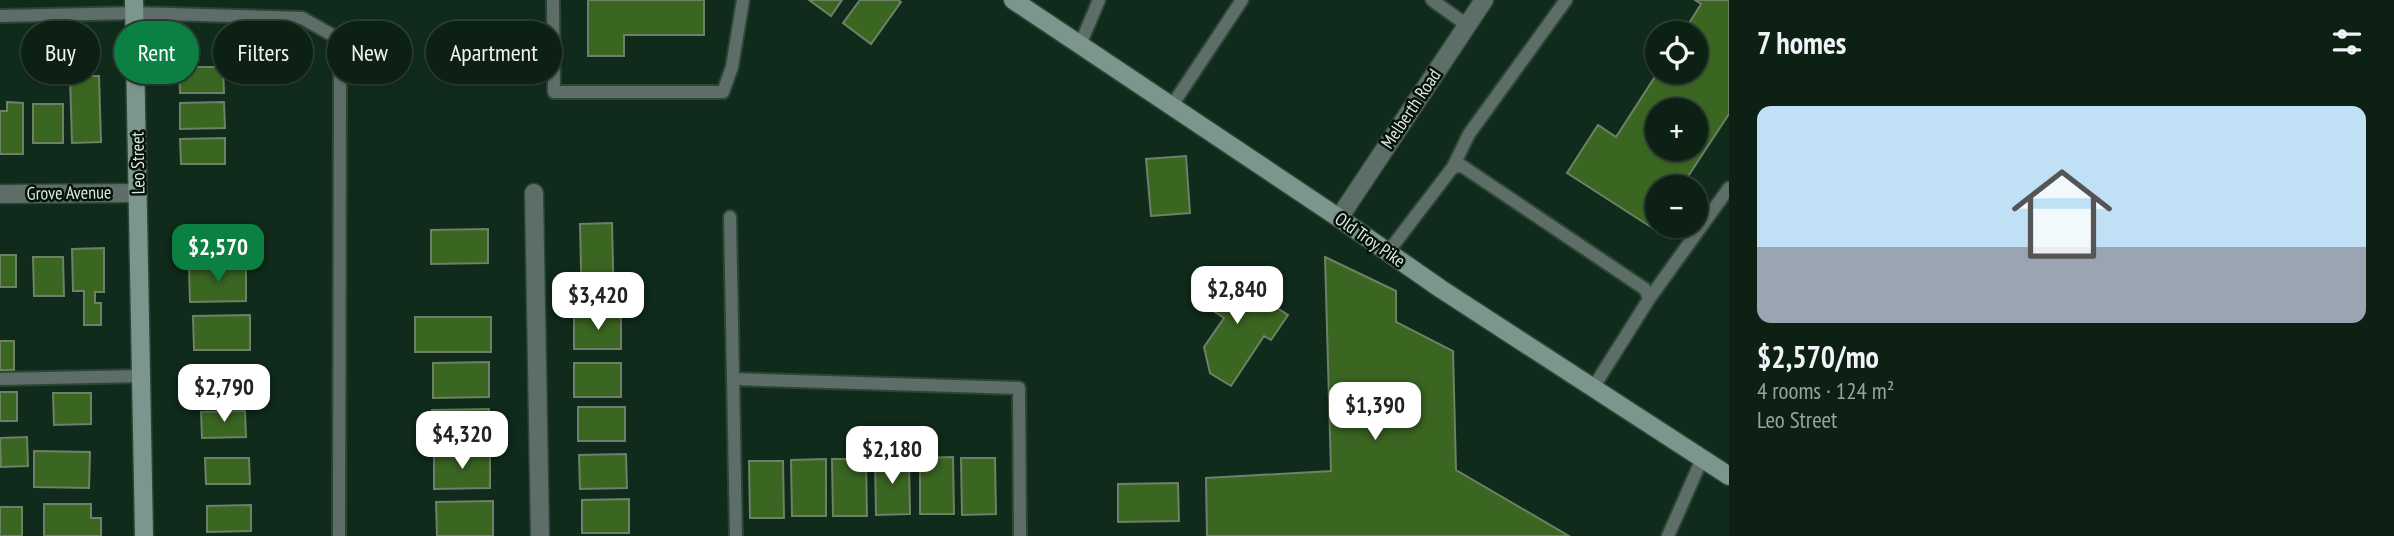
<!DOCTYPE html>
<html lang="en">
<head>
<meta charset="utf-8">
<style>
	body { margin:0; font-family:"PT Sans Narrow",sans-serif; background:#1a2d22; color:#f1f3f6; height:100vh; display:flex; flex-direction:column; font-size:26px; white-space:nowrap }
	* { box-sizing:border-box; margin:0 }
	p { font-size:23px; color:#9aa3a0 }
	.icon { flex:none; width:38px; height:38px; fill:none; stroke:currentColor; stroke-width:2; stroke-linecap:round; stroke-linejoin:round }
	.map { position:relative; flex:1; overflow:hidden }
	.side { display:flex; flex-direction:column; background:#0c2014; width:665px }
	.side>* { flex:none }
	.top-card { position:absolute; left:21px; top:21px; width:665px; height:63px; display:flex; gap:14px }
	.tools { position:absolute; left:1645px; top:21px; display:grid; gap:14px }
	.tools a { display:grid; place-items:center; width:63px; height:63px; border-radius:50%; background:#0c2014; box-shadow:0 2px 5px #0004,0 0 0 2px #2c3e34; font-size:35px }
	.price { position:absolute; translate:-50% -60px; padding:0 16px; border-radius:14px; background:#fff; color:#222; font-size:23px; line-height:46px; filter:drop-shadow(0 2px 4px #0008) }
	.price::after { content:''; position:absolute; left:50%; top:42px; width:21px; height:16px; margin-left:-10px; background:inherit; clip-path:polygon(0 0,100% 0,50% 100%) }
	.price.active { background:#0b8043; color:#fff }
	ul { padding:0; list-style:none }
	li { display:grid; align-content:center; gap:14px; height:371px; padding:0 28px }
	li+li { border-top:2px solid #2c3e34 }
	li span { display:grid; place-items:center; height:217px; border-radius:14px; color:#555 }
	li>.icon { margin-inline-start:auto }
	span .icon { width:126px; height:126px; fill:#fffc; stroke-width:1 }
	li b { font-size:30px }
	h2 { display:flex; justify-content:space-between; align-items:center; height:84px; padding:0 28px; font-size:30px }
	.tag { padding:0 24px; border-radius:32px; background:#0c2014; box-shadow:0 2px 5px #0004,0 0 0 2px #2c3e34; font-size:24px; line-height:63px }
	.tag.active { background:#0b8043; color:#fff }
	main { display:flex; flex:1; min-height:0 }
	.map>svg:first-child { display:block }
	.building { fill:#3b6622; stroke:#6e8065; stroke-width:2; fill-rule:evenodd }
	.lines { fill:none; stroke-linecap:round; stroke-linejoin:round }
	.lane-casing { stroke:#2c4636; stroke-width:16 }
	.street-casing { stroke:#2c4636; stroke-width:21 }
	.secondary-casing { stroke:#2c4636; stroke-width:21 }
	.lane { stroke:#5d6d68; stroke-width:12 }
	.street { stroke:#5d6d68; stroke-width:18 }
	.secondary { stroke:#7c968e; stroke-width:18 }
	.labels { text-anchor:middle; stroke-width:5; stroke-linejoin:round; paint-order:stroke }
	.street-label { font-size:18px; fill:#daeadf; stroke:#06110a }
</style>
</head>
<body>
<main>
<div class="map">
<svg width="1729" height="536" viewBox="0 0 1729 536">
	<rect width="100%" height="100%" fill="#102b1b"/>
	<path class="building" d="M588 0H704V35H624V56H588Z
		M809 0H842L831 16Z
		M860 0H898L901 2 871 44 843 23Z
		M1695 0H1729V114L1681 187H1657V225L1654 229 1567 173 1598 125 1616 137 1658 72H1696V33H1683L1701 4ZM1657 110H1696V149H1657Z
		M179 67H223L224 93H180Z
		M70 76H99L101 142 72 143Z
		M7 102 23 103V154H0V111H7Z
		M224 102 225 128 180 129V103Z
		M33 104H63V143H33Z
		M225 138V164H181L180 139Z
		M1186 156 1190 213 1151 216 1146 159Z
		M612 223 614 308 582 309 580 224Z
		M244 227V262H188L187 228Z
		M488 229V263L431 264V230Z
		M104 248V292H95V303H101V325H84V291H73L72 249Z
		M0 255H16V287H0Z
		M33 257H63L64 296H34Z
		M1325 257 1396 291V322L1453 351 1456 470 1569 536H1207L1206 478 1331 471Z
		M246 267V301L190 302 189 268Z
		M1220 270 1288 315 1271 340 1264 336 1231 386 1210 373 1204 347 1224 318 1199 302Z
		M250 315V350H194L193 316Z
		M621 315V349H574V316Z
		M415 317H491V352H415Z
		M0 341H14V370H0Z
		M489 362V397L433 398V363Z
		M574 363H621V397H574Z
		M0 392H17V421H0Z
		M53 393H91V424L54 425Z
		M578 407H625V441H578Z
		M489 409V444H433L432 410Z
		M245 411 246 437 202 438 201 412Z
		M27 437 28 466 1 467 0 438Z
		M34 451 90 452 89 488 34 487Z
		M434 454H490V488L434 489Z
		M626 454 627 488 580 489 579 455Z
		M953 457 954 514H920V458Z
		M205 458H249L250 484H206Z
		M875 458H909L910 514 876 515Z
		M961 458H995L996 514 962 515Z
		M826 459V516H792L791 460Z
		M832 459H866L867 516H833Z
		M749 461H783L784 518H750Z
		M1178 483 1179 521 1118 522V484Z
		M629 499V533H582V500Z
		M493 501V536H437L436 502Z
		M44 504H91V518H101V536H44Z
		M251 505V531L207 532V506Z
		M0 507H22V536H0Z"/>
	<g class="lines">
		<g class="lane-casing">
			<path id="lane" d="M553 0 554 92H723L732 67 743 0
				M1432 0 1467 25
				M0 16 135 13 302 18 334 36 340 75 339 536
				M1080 45 1099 0
				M1171 107 1242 0
				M1453 167 1462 166 1645 289 1649 299
				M730 217 736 536
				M1388 252 1453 167 1469 134 1566 0
				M0 379 141 376
				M733 379 1019 388 1020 536
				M1593 388 1649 299 1729 188
				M1668 536 1702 459"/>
		</g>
		<g class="street-casing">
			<path id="street" d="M534 193 540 536
				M0 194 138 193
				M1339 218 1484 0"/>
		</g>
		<g class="secondary-casing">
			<path id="secondary" d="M134 0 144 536
				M1013 0 1339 218 1441 289 1729 476"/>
		</g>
		<use href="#lane" class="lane"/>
		<use href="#street" class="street"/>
		<use href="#secondary" class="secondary"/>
	</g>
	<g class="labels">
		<g class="street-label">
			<text transform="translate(1411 109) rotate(-56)" y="6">Melberth Road</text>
			<text transform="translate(138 163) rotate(-91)" y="6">Leo Street</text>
			<text transform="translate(69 193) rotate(-1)" y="6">Grove Avenue</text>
			<text transform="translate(1370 240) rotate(35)" y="6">Old Troy Pike</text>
		</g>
	</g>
</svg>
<div class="tools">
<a><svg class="icon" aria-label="locate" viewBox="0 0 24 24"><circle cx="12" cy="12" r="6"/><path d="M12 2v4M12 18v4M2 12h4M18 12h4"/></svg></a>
<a>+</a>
<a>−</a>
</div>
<b class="price active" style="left:218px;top:284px">$2,570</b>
<b class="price" style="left:1237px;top:326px">$2,840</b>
<b class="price" style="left:598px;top:332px">$3,420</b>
<b class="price" style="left:224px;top:424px">$2,790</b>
<b class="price" style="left:1375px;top:442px">$1,390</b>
<b class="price" style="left:462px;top:471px">$4,320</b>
<b class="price" style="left:892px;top:486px">$2,180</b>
<div class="top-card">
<a class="tag">Buy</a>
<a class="tag active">Rent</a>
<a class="tag">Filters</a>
<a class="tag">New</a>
<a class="tag">Apartment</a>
</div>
</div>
<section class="side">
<h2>7 homes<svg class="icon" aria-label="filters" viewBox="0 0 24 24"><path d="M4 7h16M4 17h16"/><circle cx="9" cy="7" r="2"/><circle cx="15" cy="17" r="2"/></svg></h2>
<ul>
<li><span style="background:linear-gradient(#bfe0f5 65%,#9aa5b1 0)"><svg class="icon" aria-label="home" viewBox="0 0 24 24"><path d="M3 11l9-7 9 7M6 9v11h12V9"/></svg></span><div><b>$2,570/mo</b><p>4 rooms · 124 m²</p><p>Leo Street</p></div></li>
</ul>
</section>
</main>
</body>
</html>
